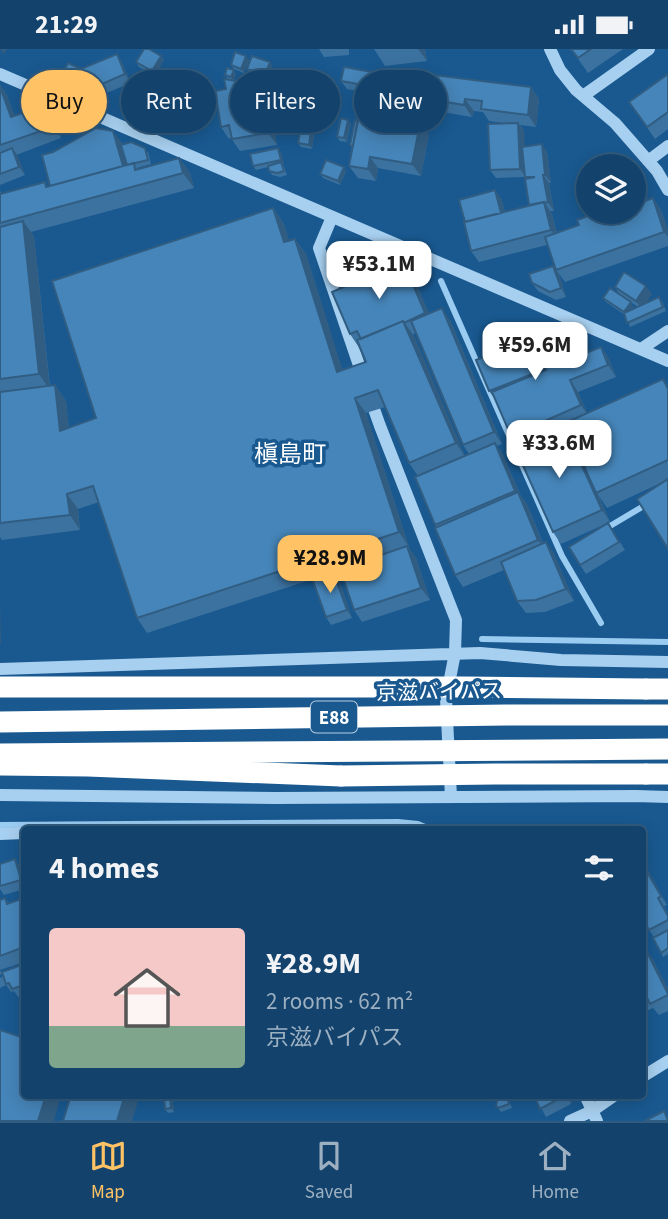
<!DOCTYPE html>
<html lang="en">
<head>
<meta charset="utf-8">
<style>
	body { margin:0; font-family:"Source Sans 3","Noto Sans JP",sans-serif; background:#204e74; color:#f1f3f6; height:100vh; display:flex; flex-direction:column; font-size:26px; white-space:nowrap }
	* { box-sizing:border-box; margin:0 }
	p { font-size:23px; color:#9db0c2 }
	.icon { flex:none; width:38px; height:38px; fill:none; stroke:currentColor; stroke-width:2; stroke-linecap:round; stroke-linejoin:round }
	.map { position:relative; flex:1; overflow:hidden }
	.drawer { position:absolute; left:21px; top:777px; width:625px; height:273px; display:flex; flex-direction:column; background:#13436c; border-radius:7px; box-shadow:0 4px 18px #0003,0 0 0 2px #325c7f }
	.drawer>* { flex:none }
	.top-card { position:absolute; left:21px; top:21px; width:626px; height:63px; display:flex; gap:14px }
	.fabs { position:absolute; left:576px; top:105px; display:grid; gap:14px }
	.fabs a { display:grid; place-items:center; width:70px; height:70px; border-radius:50%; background:#13436c; box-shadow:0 4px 18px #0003,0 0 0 2px #325c7f; font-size:35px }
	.price { position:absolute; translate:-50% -60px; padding:0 16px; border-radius:14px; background:#fff; color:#222; font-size:23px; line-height:46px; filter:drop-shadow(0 2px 4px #0008) }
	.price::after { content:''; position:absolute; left:50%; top:42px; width:21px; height:16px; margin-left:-10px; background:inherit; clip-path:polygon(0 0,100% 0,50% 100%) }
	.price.on { background:#ffc365; color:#111 }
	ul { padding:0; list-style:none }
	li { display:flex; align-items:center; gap:21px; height:175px; padding:0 28px }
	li+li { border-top:2px solid #325c7f }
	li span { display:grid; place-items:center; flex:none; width:196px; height:140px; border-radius:7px; color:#555 }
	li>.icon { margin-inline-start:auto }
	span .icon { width:84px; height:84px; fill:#fffc; stroke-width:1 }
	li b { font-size:30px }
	h2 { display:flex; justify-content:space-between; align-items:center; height:84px; padding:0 28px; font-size:30px }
	.chip { padding:0 24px; border-radius:32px; background:#13436c; box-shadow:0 4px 18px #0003,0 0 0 2px #325c7f; font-size:24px; line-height:63px }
	.chip.on { background:#ffc365; color:#111 }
	.status { display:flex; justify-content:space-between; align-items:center; height:49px; padding:0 35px; background:#13436c; direction:ltr }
	.status svg { height:19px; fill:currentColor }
	.tab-bar { display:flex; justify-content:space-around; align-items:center; height:98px; border-top:2px solid #325c7f; background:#13436c; font-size:19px; color:#9db0c2 }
	.tab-bar a { display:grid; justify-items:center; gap:4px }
	.tab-bar .on { color:#ffc365 }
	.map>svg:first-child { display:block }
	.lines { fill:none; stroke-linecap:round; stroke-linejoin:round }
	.stream { stroke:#9acbf1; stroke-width:6 }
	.minor { stroke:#a7cfef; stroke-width:12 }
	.highway { stroke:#fff; stroke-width:21 }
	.highway-bridge { stroke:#fff; stroke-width:21 }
	.wall { fill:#3c729f; fill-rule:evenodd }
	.shaded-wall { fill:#315d82 }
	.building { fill:#4685b9; stroke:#315d82; stroke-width:2 }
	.labels { text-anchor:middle; stroke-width:7; stroke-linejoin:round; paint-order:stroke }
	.shield { fill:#195990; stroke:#bacdde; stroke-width:2 }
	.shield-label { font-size:19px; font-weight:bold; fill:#fff }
	.street-label { font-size:21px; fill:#fff; stroke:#195990 }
	.quarter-label { font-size:24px; fill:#fff; stroke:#195990 }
</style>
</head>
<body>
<div class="status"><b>21:29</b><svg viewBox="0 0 49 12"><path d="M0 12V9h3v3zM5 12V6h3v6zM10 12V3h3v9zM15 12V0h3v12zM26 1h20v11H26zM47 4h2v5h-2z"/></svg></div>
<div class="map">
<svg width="668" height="1072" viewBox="0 0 668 1072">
	<rect width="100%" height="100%" fill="#195990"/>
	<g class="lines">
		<path class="stream" d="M441 232 562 507 601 574
			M605 480 647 455
			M482 590 668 593
			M0 776 398 773 418 775 430 780"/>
		<path class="minor" d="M550 0 560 21 576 41 615 74 657 122 668 141
			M0 25 668 312
			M583 47 649 0
			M648 112 668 97
			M332 168 319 199 363 328
			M641 300 668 282
			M369 346 380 377 456 571 455 604 446 650 451 748
			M0 620 480 604 561 611 668 613
			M0 746 275 749 636 747 668 748
			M0 785 24 784
			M642 1028 668 1012
			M585 1046 597 1072
			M570 1072 592 1062 615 1046"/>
		<path class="highway" d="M646 640H668
			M0 716 88 717 341 727
			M646 725H668"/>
		<path class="highway-bridge" d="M0 638H463L646 640
			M0 673 507 666H668
			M0 705 668 700
			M341 727 495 725H646"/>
	</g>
	<path class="wall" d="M319 0H349V6L324 8Z
		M374 0H425L427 12 385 17Z
		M571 0H623L588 24Z
		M117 5 122 14 131 34 92 50 66 37 60 29Z
		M161 7 164 11 155 26 139 18 136 13Z
		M249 11 244 24 234 20 231 16Z
		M270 13 272 17 268 30 250 25 247 20Z
		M236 25 234 32 260 36 268 48 277 96 240 102 231 89 229 90 221 78 226 40 231 31 228 30 225 26Z
		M668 25V80L655 90 629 53Z
		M341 32 405 36 403 50 347 40Z
		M0 36 7 46 14 66 54 67 61 89 16 106 25 126 0 136Z
		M531 38 539 50 536 78 520 76 524 82V97L547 103 551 134H549L554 162H550L552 165 557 184 634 163 653 149 661 161 668 182V197L565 233 556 221 547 196 479 213 471 202 501 149 505 163 529 156 525 128 496 129 490 121 504 74 489 72 483 63 474 62 472 68 413 58 405 46Z
		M298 48 303 77 279 82 273 73Z
		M348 71 351 75 347 93 340 92 337 88Z
		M314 85 312 100 301 98 298 94Z
		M429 86 421 127 378 119 376 132 358 129 349 117 353 100 350 96Z
		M122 94V96L148 103 151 115 137 119 138 120 179 109 190 124 194 139 31 183 34 187 50 337 55 336 66 352 69 379 96 369 273 159 284 175 289 192 295 190 306 205 342 321 366 313 358 297 350 285 412 224 429 265 450 271 502 395 497 397 503 406 521 447 527 455 543 494 546 493 554 505 574 552 545 563 526 564 517 552 504 521 463 538 455 526 435 476 418 427 409 414 385 358 366 364 409 498H408L416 509 430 551 362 573 354 561 341 521 147 584 137 569 99 453 78 460 80 481 2 491 0 488V142L2 145 48 138ZM416 284 463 396 469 405 465 407 413 285Z
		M281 103 283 115 287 126 280 128 272 126 268 118 256 121 253 117Z
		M346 122 340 136 323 129 320 125Z
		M553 217 559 225 566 248 556 251 538 242 532 234Z
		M615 238 652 245 645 254 662 252 666 262 630 278 625 266 606 253 603 249 633 257 631 261 638 258 620 246Z
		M541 285 550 297 557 316 601 298 609 310 616 328 578 343 587 364 663 330 668 337V500L665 432 607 459 599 447 610 473 561 495 553 483 570 386 567 378 519 399 511 387 497 353 489 342Z
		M608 474 625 501 586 525 580 516Z
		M334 525 340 533 352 569 331 576 326 568Z
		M15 810 20 818 24 833V840L4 846 0 840V815Z
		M645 816 667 856 664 857 668 865V905L663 908 654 888 649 881Z
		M5 849 9 854 24 849V913L0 921 2 925 0 926V851Z
		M642 897 652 909 668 940V962L659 966 653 959 642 964Z
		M24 915V946L18 948 14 942 11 943 6 936 0 939V929Z
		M164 1046H172L174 1063 168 1064 165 1060Z
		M494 1046H507L512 1059 501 1063 496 1056 497 1053Z
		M534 1046H571L573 1050 571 1055 546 1068Z"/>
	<path class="shaded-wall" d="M0 0H8L3 5Z
		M418 0H425L427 12Z
		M117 5 122 14 131 34 125 25Z
		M161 7 164 11 155 26 152 22Z
		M246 7 249 11 244 24 241 20Z
		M270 13 272 17 268 30 265 26Z
		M234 21 236 25 234 32 231 28Z
		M400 28 405 36 403 50 397 42Z
		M0 36 7 46 19 80 11 68Z
		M260 36 268 48 277 96 268 84Z
		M531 38 539 50 536 78 528 66Z
		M292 40 298 48 303 77 297 69Z
		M465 50 474 62 472 68 464 56Z
		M45 56 54 67 61 89 53 78Z
		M348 71 351 75 347 93 344 89Z
		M518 74 524 82 526 128 520 120Z
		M420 75 429 86 421 127 412 115Z
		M311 81 314 85 312 100 309 96Z
		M113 82 122 94 131 131 123 119Z
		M542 95 547 103 551 134 545 126Z
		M12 99 18 107 25 126 19 118Z
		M278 99 281 103 284 115 281 111Z
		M370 108 378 119 376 132 368 120Z
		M179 109 190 124 194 139 183 124Z
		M344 118 346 122 340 136 338 132Z
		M543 126 549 134 554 162 548 153Z
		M495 141 501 149 508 174 502 165Z
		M653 149 661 161 668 182V188L664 183Z
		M544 153 552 165 559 193 551 181Z
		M273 159 284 175 295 209 284 193Z
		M23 172 34 187 50 341 39 325Z
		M295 190 306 205 348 338 337 323Z
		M403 212 412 224 434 276 425 264Z
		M553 217 559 225 566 248 561 239Z
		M646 237 652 245 642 260 636 252Z
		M631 253 633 257 626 267 624 263Z
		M442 259 450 271 502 395 494 383Z
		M403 272 414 287 466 409 456 394Z
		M541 285 550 297 563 329 554 317Z
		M601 298 609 310 616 328 608 316Z
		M570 331 578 343 589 368 581 356Z
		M55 336 66 352 71 397 60 382Z
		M355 349 366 364 409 498 399 483Z
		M565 379 574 391 610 473 602 461Z
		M495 394 503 406 521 447 527 455 546 503 538 491 521 450 515 442Z
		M67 445 78 460 80 481 70 466Z
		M546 493 554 505 574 552 566 540Z
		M407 497 416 509 430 551 421 539Z
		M334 525 340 533 352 569 347 561Z
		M0 547 1 596 0 594Z
		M15 810 20 818 24 836 21 831Z
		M642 812 645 816 667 856 661 847Z
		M644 897 652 909 668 940V945Z
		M46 1046H61L54 1072H38Z
		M125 1046H140L132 1072H117Z
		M170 1046H172L174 1063 171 1059Z
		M566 1046H571L573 1050 571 1055Z"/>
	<path class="building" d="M144 0H149L161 7 152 22 136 13Z
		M571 0H591L578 9Z
		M235 3 246 7 241 20 231 16Z
		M117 5 125 25 86 42 60 29 68 14 81 20Z
		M252 7 270 13 265 26 247 20Z
		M344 18 400 28 397 42 341 32Z
		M227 19 234 21 231 28 225 26Z
		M409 23 531 38 528 66 481 60 482 52 465 50 464 56 405 46Z
		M668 25V63L647 78 629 53Z
		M224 30 260 36 268 84 232 90 229 76 221 78 215 42 226 40Z
		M0 38 11 68 45 56 53 78 0 96Z
		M292 40 297 69 273 73 268 44Z
		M360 59 416 69 420 75 412 115 370 108 368 120 349 117Z
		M341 69 348 71 344 89 337 88Z
		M355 71 358 72 353 97 350 96Z
		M518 74 520 120 490 121 488 75Z
		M96 79 113 82 123 117 50 137 42 106 53 103Z
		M301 79 311 81 309 96 298 94Z
		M131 93 145 99 148 111 127 116 121 96Z
		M542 95 545 126H543L548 153 544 154V153L529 156 525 130 535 128H525L522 98Z
		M12 99 19 118 0 125V104Z
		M278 99 281 111 253 117 250 105Z
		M179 109 183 124 0 174V145L45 133 46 138 134 114 135 121Z
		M326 111 344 118 338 132 320 125Z
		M281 113 284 122 277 124 269 122 268 117Z
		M495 141 501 164 465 173 459 151Z
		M653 149 664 183 556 221 545 188 579 176 577 171 599 163H634V156Z
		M544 153 551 181 471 202 464 173Z
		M273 159 284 193 295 190 337 323 366 313 357 291 403 272 456 394 409 414 378 341 355 349 399 483 137 569 93 437 67 445 70 466 0 474V343L55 336 60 382 96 369 52 232Z
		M23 172 39 325 0 330V178Z
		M403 212 425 264 404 274 403 272 361 290 357 282 350 285 332 243Z
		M553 217 561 239 550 243 532 234 529 225Z
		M624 223 646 237 636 252 615 238Z
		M610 239 631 253 624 263 603 249Z
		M659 248 663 258 627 274 624 264Z
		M442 259 494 383 463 396 411 272Z
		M541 285 554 317 601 298 608 316 570 331 581 356 511 387 492 343 546 321 545 320 489 342 476 311Z
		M663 330 667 338 668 337V411L596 444 565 374Z
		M565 379 602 461 553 483 516 401Z
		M495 394 515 442 435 476 415 428Z
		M668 430V500L637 450Z
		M518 443 538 491 455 526 435 479Z
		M608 474 619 493 580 516 569 498Z
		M546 493 566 540 536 551 517 552 501 513Z
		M407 497 421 539 354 561 340 520Z
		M334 525 347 561 326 568 313 532Z
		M560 778 584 779V780H562Z
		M24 802V816L21 804Z
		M15 810 21 831 0 837V815Z
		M642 814 661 847 658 849 668 867V871L649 881 642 869Z
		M5 849 7 855 24 849V898L0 907V851Z
		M668 881V899L661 904 653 889Z
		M642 897H644L668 945V946L650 955 646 946 642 948Z
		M24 915V936L12 940 9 934 6 935 2 923Z
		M0 981 24 989V1046H46L38 1072H0Z
		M71 1046H125L117 1072H63Z
		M164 1046H170L171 1059 165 1060Z
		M494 1046H506L509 1055 498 1059 496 1056 497 1053Z
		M534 1046H566L540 1060Z
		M664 1062 668 1072H645Z"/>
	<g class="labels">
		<rect class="shield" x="311" y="652.5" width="46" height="31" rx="5"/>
		<g class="shield-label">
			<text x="334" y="675">E88</text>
		</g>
		<g class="street-label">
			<text transform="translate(439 643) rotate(-1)" y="7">京滋バイパス</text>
		</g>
		<g class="quarter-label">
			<text x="290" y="413">槇島町</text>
		</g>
	</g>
</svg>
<div class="fabs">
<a><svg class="icon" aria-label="layers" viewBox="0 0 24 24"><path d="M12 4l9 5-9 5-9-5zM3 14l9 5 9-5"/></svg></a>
</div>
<b class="price" style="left:379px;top:252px">¥53.1M</b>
<b class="price" style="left:535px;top:333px">¥59.6M</b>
<b class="price" style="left:559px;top:431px">¥33.6M</b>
<b class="price on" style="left:330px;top:546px">¥28.9M</b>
<div class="top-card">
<a class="chip on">Buy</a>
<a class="chip">Rent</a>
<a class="chip">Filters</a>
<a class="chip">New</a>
</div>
<section class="drawer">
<h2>4 homes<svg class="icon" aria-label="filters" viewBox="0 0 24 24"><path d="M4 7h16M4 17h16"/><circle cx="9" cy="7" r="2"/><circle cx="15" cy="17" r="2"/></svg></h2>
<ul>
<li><span style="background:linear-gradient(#f6c9c9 70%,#7fa58c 0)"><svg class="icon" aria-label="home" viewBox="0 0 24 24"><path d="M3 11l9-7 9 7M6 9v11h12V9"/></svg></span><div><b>¥28.9M</b><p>2 rooms · 62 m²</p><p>京滋バイパス</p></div></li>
</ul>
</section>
</div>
<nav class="tab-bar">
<a class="on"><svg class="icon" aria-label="map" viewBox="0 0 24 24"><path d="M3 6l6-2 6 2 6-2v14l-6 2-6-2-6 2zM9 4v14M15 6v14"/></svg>Map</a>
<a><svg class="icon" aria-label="saved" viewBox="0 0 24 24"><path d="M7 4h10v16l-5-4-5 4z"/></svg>Saved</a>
<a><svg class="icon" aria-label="home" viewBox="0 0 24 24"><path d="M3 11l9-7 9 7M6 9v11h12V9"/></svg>Home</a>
</nav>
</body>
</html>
